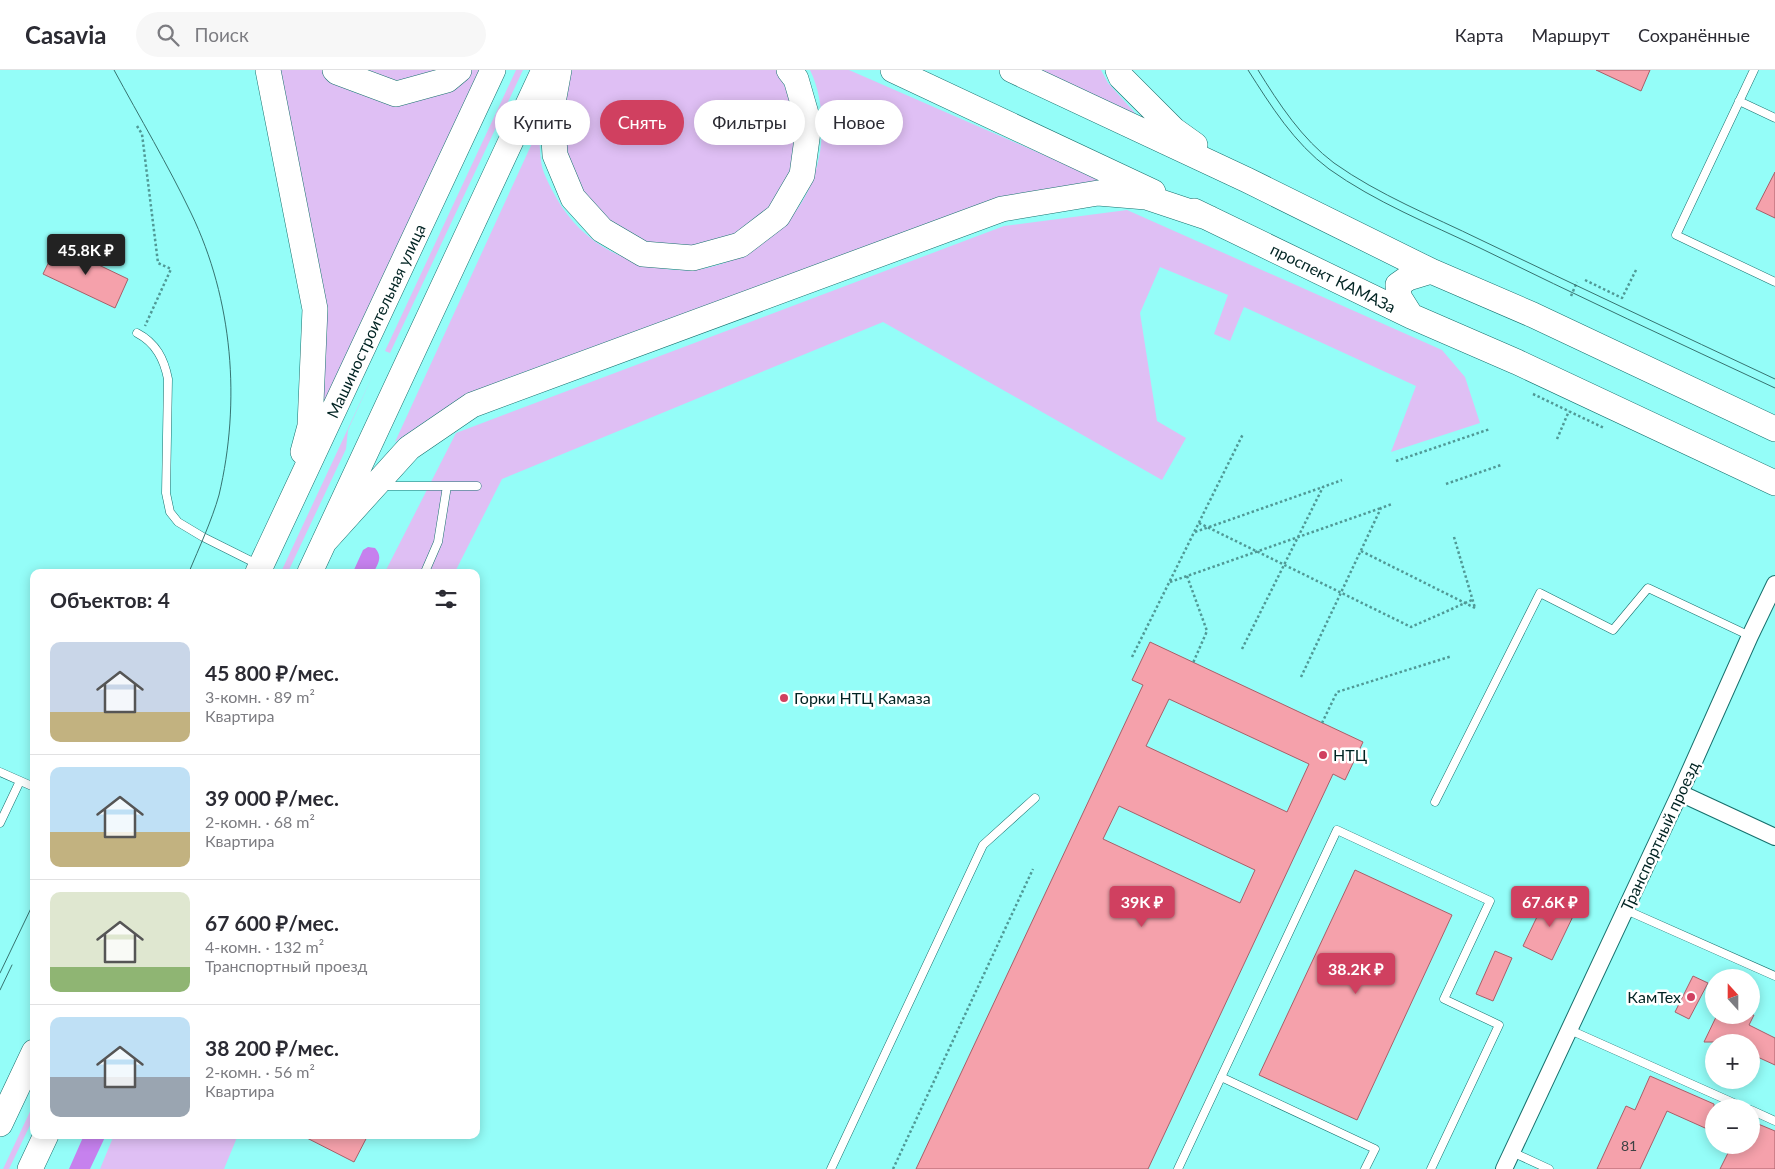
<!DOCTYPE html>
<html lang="ru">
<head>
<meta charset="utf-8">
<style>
	body { margin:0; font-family:Lato,sans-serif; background:#f7f7f7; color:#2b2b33; height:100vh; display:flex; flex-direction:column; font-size:19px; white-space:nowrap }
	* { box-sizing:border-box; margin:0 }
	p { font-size:16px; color:#7c7c81 }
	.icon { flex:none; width:28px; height:28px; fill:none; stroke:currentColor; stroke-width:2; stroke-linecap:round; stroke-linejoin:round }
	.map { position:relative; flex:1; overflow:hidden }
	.panel { position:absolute; left:30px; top:499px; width:450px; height:570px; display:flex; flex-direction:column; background:#fff; border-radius:10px; box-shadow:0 2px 12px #0003 }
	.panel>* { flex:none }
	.banner { position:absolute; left:495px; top:30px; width:475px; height:45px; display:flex; gap:10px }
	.needle { width:32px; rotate:339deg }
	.controls { position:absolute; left:1705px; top:899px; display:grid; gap:10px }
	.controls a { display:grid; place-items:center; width:55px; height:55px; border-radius:50%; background:#fff; box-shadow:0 2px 12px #0003; font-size:25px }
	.price { position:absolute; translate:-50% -42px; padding:0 11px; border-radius:5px; background:#d04060; color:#fff; font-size:16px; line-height:32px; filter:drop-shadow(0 1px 2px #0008) }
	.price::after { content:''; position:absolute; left:50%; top:30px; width:15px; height:11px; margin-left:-8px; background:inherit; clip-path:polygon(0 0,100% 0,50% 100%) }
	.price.on { background:#222; color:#fff }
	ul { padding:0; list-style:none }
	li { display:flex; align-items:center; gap:15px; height:125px; padding:0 20px }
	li+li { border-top:1px solid #e1e1e2 }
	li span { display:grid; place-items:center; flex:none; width:140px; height:100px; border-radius:10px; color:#555 }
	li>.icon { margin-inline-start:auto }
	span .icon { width:60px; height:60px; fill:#fffc; stroke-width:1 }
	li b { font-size:21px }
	h2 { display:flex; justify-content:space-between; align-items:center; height:60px; padding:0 20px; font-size:21px }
	.chip { padding:0 18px; border-radius:22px; background:#fff; box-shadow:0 2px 12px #0003; font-size:18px; line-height:45px }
	.chip.on { background:#d04060; color:#fff }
	header { display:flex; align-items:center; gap:30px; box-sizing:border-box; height:70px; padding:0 25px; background:#fff; border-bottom:1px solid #e1e1e2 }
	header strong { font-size:24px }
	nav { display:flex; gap:28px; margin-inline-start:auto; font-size:18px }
	.search { width:350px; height:45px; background:#f7f7f7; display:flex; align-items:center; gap:12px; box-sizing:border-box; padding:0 18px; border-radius:28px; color:#7c7c81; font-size:19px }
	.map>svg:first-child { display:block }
	.green { fill:#dfbff4 }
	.forest { fill:#c681ee }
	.building { fill:#f5a1ab; stroke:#a95e68; fill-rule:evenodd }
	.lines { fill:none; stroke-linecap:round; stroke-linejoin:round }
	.service-casing { stroke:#17706d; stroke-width:9 }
	.minor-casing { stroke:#17706d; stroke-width:18 }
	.primary-casing { stroke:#17706d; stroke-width:26 }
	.path { stroke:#509996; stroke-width:2.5; stroke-dasharray:2.5 2.5; stroke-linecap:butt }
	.service { stroke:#fff; stroke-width:8 }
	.minor { stroke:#fff; stroke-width:16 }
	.primary { stroke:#fff; stroke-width:25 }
	.tram { stroke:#367370; stroke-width:1 }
	.poi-dot { fill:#d04060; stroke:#fff; stroke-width:2 }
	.labels { text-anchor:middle; stroke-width:5; stroke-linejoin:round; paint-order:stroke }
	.number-label { font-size:14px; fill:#3d4244 }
	.street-label { font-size:16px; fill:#002322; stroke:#fff }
	.poi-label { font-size:16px; fill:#002322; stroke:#fff; text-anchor:start }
</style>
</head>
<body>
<header>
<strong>Casavia</strong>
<div class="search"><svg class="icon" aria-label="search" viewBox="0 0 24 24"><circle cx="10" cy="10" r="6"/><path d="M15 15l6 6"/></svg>Поиск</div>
<nav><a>Карта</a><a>Маршрут</a><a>Сохранённые</a></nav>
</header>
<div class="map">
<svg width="1775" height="1099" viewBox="0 0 1775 1099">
	<rect width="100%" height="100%" fill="#94fdf8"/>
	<path class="green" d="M275 0H324L330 6 353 22 382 30 470 0H482L320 348Z
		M357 0H439L396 11Z
		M516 0H523L390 283 385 281Z
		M566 0H777L794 36 798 71 786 114 764 145 733 165 695 176 657 177 628 165 591 139 569 109 560 42Z
		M810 0H849L1108 113 968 140 508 308 457 330 395 372 539 58C540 72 539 90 544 103 553 125 568 150 587 165 614 189 664 205 701 199 730 194 756 180 778 161 802 138 814 115 820 82 824 56 822 24 810 0Z
		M1039 0H1101L1108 13 1146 55Z
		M1127 140 1442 280 1465 307 1480 353 1391 382 1416 316 1244 237 1230 271 1214 264 1228 225 1160 197 1140 243 1157 351 1186 368 1162 410 883 252 502 409 455 502H385L456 363 1004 156Z
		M373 305 348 360 346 379 288 502H281Z
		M34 1033V1047L9 1099H3Z
		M114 1065H238L224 1099H100Z"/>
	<path class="forest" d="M368 477 375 478C383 487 378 493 374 502H353L363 480Z
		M84 1065H106L90 1099H69Z"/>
	<path class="building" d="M1596 0H1650L1641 21Z
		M1775 102V148L1756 139Z
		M57 175 128 209 115 238 43 204Z
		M1150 572 1363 672 1345 710 1333 704 1148 1099H916L1143 615 1132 610ZM1169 629 1309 694 1287 742 1146 676ZM1119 736 1255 800 1240 833 1103 769Z
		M1355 800 1452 845 1357 1050 1259 1005Z
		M1547 826 1576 840 1552 890 1523 876Z
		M1495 881 1512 888 1493 931 1476 924Z
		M1693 906 1708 913 1689 949 1675 942Z
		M1717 945H1754L1749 955 1775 968V995L1751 984V972H1704Z
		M1650 1006 1714 1034V1062L1667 1041 1640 1099H1597L1626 1036 1635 1040Z
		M1751 1051 1775 1061V1099H1720L1732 1075H1751Z
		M301 1065H368L354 1092Z"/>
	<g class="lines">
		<g class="service-casing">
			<path id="service" d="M1754 0 1676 165 1775 212
				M1739 31 1775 48
				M137 263C156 273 164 289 168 309L166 423 170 442 178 452 203 467 257 494
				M381 416H477
				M425 502 438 472 447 416
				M0 702 34 717
				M1435 732 1540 523 1613 560 1648 518 1750 566
				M0 753 20 711
				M1626 840 1775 906
				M1570 960 1745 1038
				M1221 1007 1375 1079 1365 1099
				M1751 1040 1775 1051
				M1512 1082 1549 1099
				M831 1099 983 775 1035 728
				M1178 1099 1337 760 1490 831 1444 929 1499 955 1431 1099"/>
		</g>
		<g class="minor-casing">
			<path id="minor" d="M1680 723 1775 767
				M1504 1099 1680 723 1750 566 1775 514"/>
		</g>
		<g class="primary-casing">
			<path id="primary" d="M268 0 315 239 310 356 303 382
				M335 0 337 2 396 24 447 10 459 0
				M559 0 552 38 555 85 573 128 602 160 643 184 693 188 740 175 778 146 802 105 809 54 796 9 789 0
				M893 0 1153 122
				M1012 0 1247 110 1431 201 1533 245 1775 359
				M1118 0 1121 7 1174 60 1195 75
				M1194 141 1411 246 1517 292 1775 413
				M1411 246 1399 227 1398 215 1408 208 1431 201
				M324 472 409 378 472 335 1002 139 1098 123 1146 127 1209 148
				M258 502 493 0
				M310 502 544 0
				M0 1054 34 982
				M30 1099 46 1065"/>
		</g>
		<path class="path" d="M137 56 142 64 158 193 171 199 145 256
			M1585 210 1622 228 1637 198
			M1571 226 1577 212
			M1533 324 1604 358
			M1557 369 1569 341
			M1396 391 1490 359
			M1446 414 1501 395
			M1199 453 1411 557 1472 530
			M1195 462 1323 417
			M1454 467 1475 538
			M1361 481 1475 538
			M1187 506 1207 561 1193 593
			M1170 512 1381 438
			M1242 579 1323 417 1342 410
			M1132 587 1243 364
			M1301 607 1381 438 1392 434
			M1322 653 1337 622 1452 586
			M893 1099 1033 799"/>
		<use href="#service" class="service"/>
		<use href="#minor" class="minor"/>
		<use href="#primary" class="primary"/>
		<path class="tram" d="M114 0C140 48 168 95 191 143 233 230 241 332 219 425 212 450 199 478 189 502
			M1248 0C1271 36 1294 73 1329 99 1375 132 1430 154 1480 178 1578 226 1676 272 1775 318
			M1258 0C1279 34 1302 69 1334 93 1379 125 1432 146 1481 170 1579 217 1677 263 1775 309
			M0 903 34 832
			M0 920 12 895"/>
	</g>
	<g class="poi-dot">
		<circle cx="784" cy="628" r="5"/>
		<circle cx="1323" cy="685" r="5"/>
		<circle cx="1691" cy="927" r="5"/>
	</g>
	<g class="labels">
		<g class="number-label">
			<text x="1629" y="1081">81</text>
		</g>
		<g class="street-label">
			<text transform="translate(1333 208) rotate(26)" y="6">проспект КАМАЗа</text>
			<text transform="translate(376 251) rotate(-65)" y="6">Машиностроительная улица</text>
			<text transform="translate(1660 766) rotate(-65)" y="6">Транспортный проезд</text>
		</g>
		<g class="poi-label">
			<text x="794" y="634">Горки НТЦ Камаза</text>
			<text x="1333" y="691">НТЦ</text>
			<text x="1681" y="933" text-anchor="end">КамТех</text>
		</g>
	</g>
</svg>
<div class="controls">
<a><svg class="needle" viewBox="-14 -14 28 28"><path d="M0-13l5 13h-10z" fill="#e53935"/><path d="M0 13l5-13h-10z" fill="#7c7c81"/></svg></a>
<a>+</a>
<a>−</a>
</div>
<b class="price on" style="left:86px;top:206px">45.8K ₽</b>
<b class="price" style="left:1142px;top:858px">39K ₽</b>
<b class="price" style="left:1550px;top:858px">67.6K ₽</b>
<b class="price" style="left:1356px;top:925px">38.2K ₽</b>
<div class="banner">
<a class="chip">Купить</a>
<a class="chip on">Снять</a>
<a class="chip">Фильтры</a>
<a class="chip">Новое</a>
</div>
<section class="panel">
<h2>Объектов: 4<svg class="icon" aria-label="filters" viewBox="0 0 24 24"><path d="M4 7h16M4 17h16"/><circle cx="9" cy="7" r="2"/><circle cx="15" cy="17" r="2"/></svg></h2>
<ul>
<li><span style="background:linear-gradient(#c9d6e8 70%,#c2b280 0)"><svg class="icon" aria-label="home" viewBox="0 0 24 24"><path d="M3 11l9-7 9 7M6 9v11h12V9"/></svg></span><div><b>45 800 ₽/мес.</b><p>3-комн. · 89 m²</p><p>Квартира</p></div></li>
<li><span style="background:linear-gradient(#bfe0f5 65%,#c2b280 0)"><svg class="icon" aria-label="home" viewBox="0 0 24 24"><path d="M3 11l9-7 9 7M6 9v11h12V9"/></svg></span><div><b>39 000 ₽/мес.</b><p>2-комн. · 68 m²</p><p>Квартира</p></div></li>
<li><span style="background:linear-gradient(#dfe7d0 75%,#8fb573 0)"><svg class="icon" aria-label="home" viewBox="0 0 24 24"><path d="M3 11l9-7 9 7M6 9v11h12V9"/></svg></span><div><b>67 600 ₽/мес.</b><p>4-комн. · 132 m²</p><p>Транспортный проезд</p></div></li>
<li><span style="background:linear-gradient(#bfe0f5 60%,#9aa5b1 0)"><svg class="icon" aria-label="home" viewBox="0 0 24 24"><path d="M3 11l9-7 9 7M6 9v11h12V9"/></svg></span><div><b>38 200 ₽/мес.</b><p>2-комн. · 56 m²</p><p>Квартира</p></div></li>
</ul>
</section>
</div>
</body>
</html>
